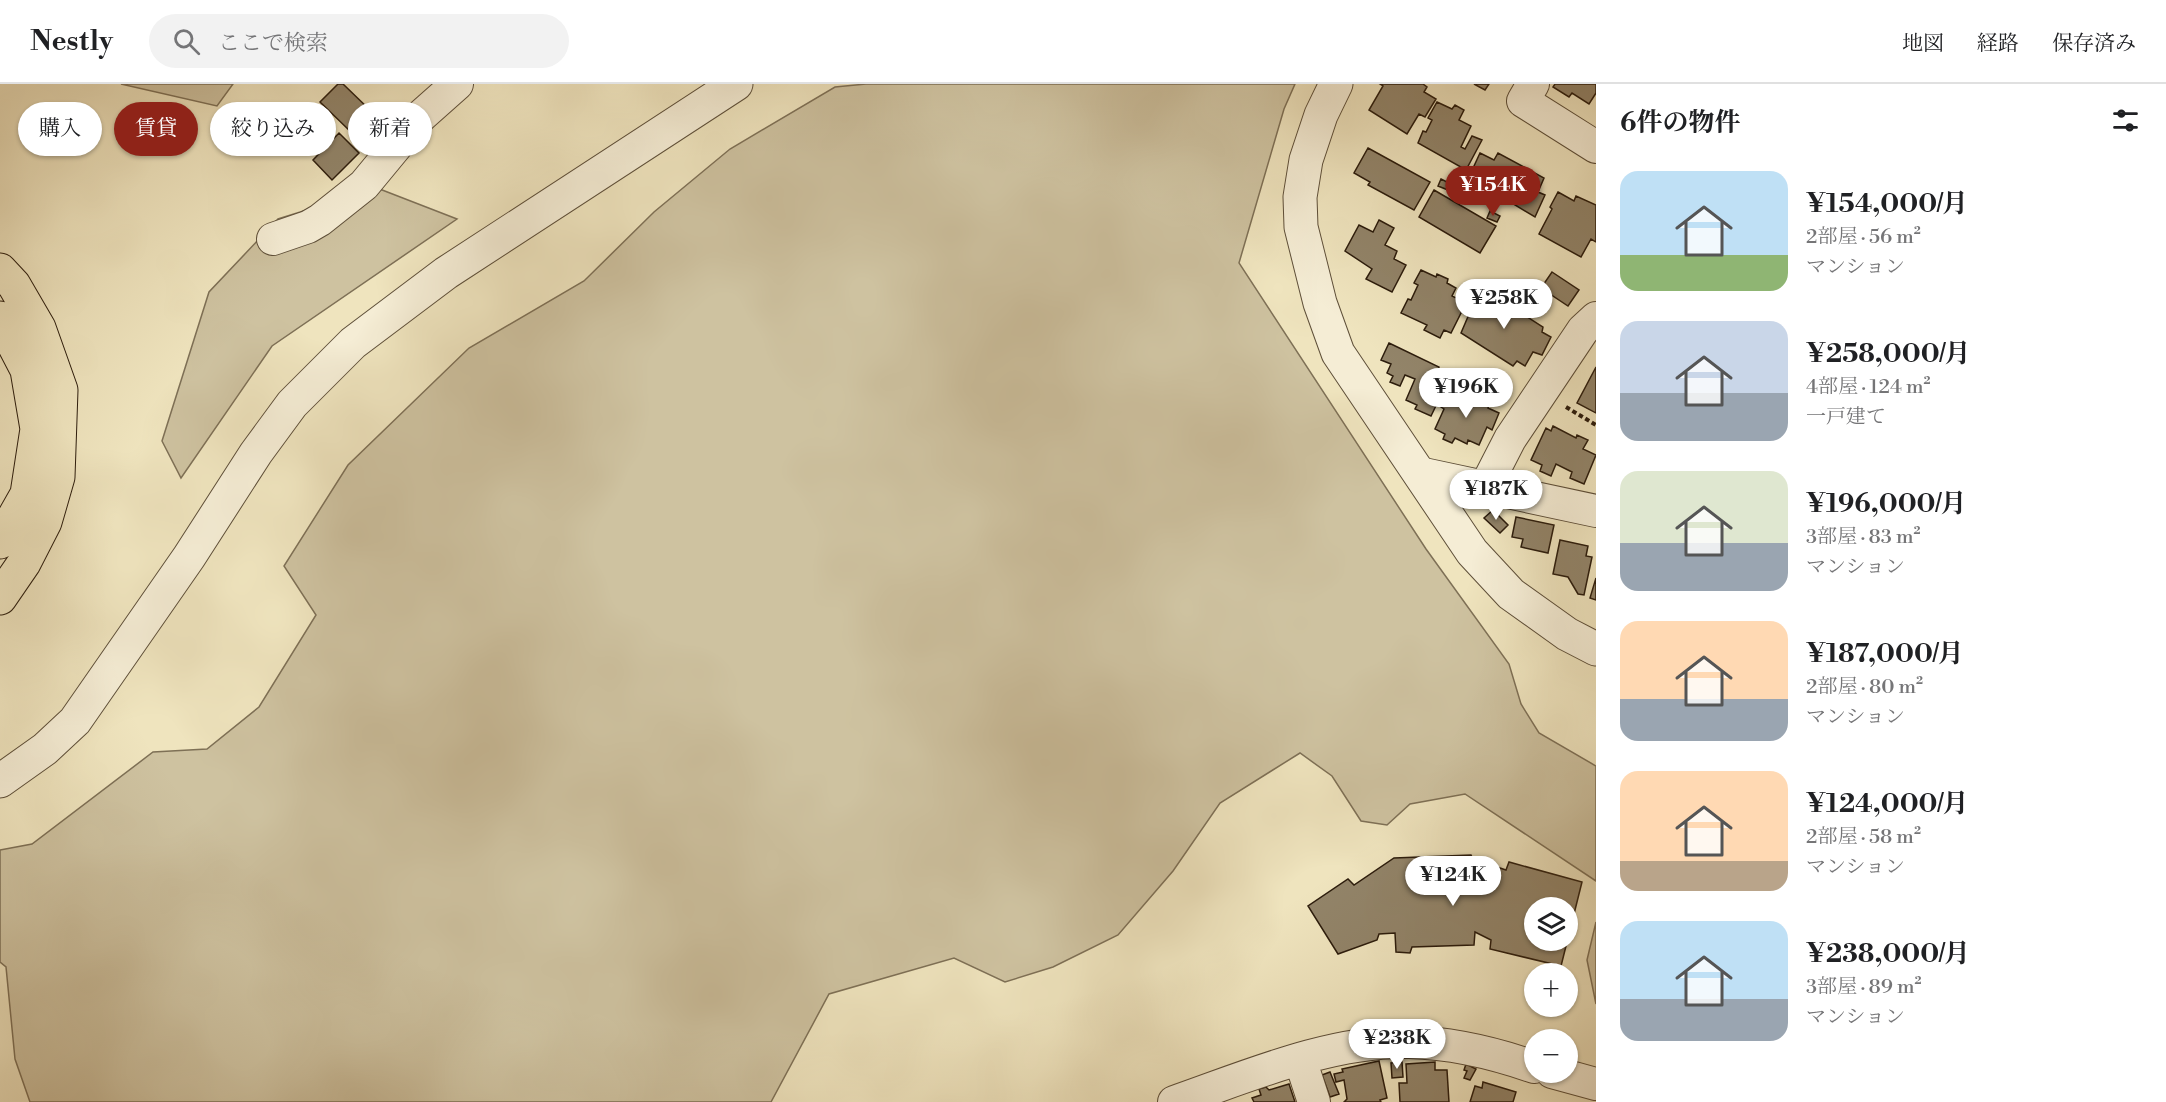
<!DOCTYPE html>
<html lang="ja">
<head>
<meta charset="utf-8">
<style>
	body { margin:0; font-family:"Libre Bodoni","Noto Serif JP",serif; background:#f2f2f2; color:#202124; height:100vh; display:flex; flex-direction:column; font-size:22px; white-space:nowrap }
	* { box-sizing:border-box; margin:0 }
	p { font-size:20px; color:#757577 }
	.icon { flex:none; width:33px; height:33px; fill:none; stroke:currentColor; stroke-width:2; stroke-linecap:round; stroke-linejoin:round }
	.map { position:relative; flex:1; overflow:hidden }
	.details { display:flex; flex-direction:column; background:#fff; width:570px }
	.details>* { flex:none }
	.banner { position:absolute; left:18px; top:18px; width:570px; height:54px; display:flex; gap:12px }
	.buttons { position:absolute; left:1524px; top:813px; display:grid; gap:12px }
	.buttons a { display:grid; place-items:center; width:54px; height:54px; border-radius:50%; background:#fff; box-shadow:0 2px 4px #0004; font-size:30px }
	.price { position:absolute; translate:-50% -51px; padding:0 14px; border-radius:21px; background:#fff; color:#222; font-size:20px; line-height:39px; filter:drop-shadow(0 2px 3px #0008) }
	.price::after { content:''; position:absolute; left:50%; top:36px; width:18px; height:14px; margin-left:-9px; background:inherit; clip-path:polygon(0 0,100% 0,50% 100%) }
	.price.selected { background:#8f2418; color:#fff }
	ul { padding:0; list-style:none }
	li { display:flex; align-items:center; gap:18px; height:150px; padding:0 24px }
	li span { display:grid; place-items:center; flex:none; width:168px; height:120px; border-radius:18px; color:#555 }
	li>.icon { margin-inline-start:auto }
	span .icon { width:72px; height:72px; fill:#fffc; stroke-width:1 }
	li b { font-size:26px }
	h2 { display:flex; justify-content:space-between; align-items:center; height:72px; padding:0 24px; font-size:26px }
	.pill { padding:0 21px; border-radius:27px; background:#fff; box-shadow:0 2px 4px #0004; font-size:21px; line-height:54px }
	.pill.selected { background:#8f2418; color:#fff }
	header { display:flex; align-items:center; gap:36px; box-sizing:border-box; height:84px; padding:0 30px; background:#fff; border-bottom:2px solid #e0e0e0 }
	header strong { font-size:28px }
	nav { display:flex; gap:33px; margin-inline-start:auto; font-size:21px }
	.search { width:420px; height:54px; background:#f2f2f2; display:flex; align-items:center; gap:15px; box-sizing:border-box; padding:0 21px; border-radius:33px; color:#757577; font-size:22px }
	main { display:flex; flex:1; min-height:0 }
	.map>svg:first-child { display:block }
	.green { fill:#cec2a0; stroke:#7e7056; stroke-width:1.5 }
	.building { fill:#928469; stroke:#2d1d0d; stroke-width:1.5; fill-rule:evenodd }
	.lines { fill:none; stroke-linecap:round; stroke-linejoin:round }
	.minor-casing { stroke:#5e4f39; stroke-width:34 }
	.tertiary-casing { stroke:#5e4f39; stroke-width:35 }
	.motorway-casing { stroke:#2d1d0d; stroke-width:35 }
	.path { stroke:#2d1d0d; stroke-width:4; stroke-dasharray:4.5 3; stroke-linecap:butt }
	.minor { stroke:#f5edd5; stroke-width:32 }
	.tertiary { stroke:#f5edd5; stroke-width:33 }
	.motorway { stroke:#efe4be; stroke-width:33 }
</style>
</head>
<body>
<header>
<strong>Nestly</strong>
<div class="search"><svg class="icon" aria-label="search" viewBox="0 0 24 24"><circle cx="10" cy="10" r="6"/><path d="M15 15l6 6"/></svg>ここで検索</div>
<nav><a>地図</a><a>経路</a><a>保存済み</a></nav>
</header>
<main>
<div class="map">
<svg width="1596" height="1018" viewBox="0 0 1596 1018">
	<rect width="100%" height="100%" fill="#efe4be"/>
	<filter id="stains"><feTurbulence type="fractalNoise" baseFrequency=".00333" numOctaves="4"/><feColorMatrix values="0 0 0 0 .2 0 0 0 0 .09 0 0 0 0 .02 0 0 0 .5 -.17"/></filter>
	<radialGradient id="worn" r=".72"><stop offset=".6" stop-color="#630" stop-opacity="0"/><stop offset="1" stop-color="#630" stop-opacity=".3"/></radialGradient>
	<path class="green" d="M121 0H233L217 22Z
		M866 0H1295L1284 25 1239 179 1426 465 1509 580 1521 620 1539 649 1596 682V797L1465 710 1410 720 1387 741 1361 737 1332 692 1300 669 1220 719 1173 787 1118 851 1053 883 1005 898 954 874 829 910 771 1018H30L15 975 6 883 0 878V766L32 760 153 668 207 665 259 623 316 531 284 482 348 381 469 264 584 197 654 128 730 65 835 3Z
		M377 104 457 135 272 262 181 394 162 357 209 208 278 135Z
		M1596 838V920L1587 876Z"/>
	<path class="building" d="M338 0H343L372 28 352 49 320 18Z
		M1380 0H1423L1427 3 1424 8 1436 15 1425 33 1419 30 1407 50 1369 26 1383 2Z
		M1474 0H1489L1485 6Z
		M1555 0H1596V9L1589 20 1572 9 1569 13 1553 3Z
		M1437 18 1452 25 1455 21 1464 26 1459 36 1471 42 1461 63 1465 65 1472 52 1482 56 1466 86 1418 59 1423 47 1426 48 1432 36 1428 34Z
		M339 49 359 69 332 96 313 76Z
		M1368 64 1430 98 1414 126 1368 101 1370 98 1354 89Z
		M1480 69 1494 76 1498 69 1544 94 1538 108 1545 111 1535 133 1469 93Z
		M1441 95 1451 100 1448 106 1438 102Z
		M1434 106 1496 142 1480 169 1419 133Z
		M1558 108 1574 117 1576 112 1596 121V158L1591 155 1581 173 1539 150 1552 125 1550 123Z
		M1490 127 1500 132 1497 138 1487 134Z
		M1379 136 1394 144 1385 161 1397 167 1394 175 1406 181 1392 208 1366 195 1372 185 1345 167 1359 141 1373 148Z
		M1421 186 1436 193 1437 190 1448 195 1447 199 1456 204 1452 212 1466 219 1451 249 1444 246 1440 254 1424 246 1427 241 1401 229 1408 215 1411 216 1418 201 1414 199Z
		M1552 188 1579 206 1568 222 1541 204Z
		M1479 207 1495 214 1523 222 1521 229 1543 243 1542 248 1551 253 1542 271 1533 268 1525 282 1517 277 1513 282 1461 249Z
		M1389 259 1439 283 1433 298 1445 303 1431 332 1415 325 1417 321 1406 316 1415 295 1405 291 1400 302 1390 298 1393 292 1387 289 1391 280 1381 276Z
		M1596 283V329L1577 319Z
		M1448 308 1461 314 1463 310 1479 317 1481 313 1490 317 1488 324 1499 329 1492 346 1487 343 1479 361 1468 356 1467 360 1455 354 1452 359 1443 355 1445 350 1435 345 1444 325 1441 323Z
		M1553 342 1576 354 1577 351 1588 356 1583 365 1596 371 1584 400 1570 394 1572 388 1556 380 1551 392 1540 387 1542 381 1531 376 1546 344 1551 347Z
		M1493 426 1508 441 1500 449 1484 434Z
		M1516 433 1554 441 1548 469 1521 463 1523 455 1512 453Z
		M1560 456 1588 462 1586 472 1592 473 1584 511 1578 510 1568 493 1553 490Z
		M1596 494V516L1590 514Z
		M1471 771 1473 775 1506 786 1509 778 1582 798 1561 882 1490 865 1491 856 1475 848 1474 861 1412 863 1410 869 1396 868 1395 849 1379 850 1377 856 1338 870 1308 822 1348 795 1354 801 1394 774ZM1534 824H1568V856H1534Z
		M1379 977 1387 1014 1380 1016 1381 1018H1344L1347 1015 1344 996 1336 998 1334 990 1343 988 1342 985Z
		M1402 978 1403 993 1392 994 1391 979Z
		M1435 978V986H1447L1449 1018H1400L1399 999H1407L1406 980Z
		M1466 980 1476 985 1470 996 1464 994 1467 987 1464 986Z
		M1330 988 1339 1010 1330 1013 1322 991Z
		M1483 998 1516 1008 1513 1018H1470L1475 1002 1482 1004Z
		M1289 1000 1295 1018H1254L1252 1014 1261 1011 1259 1005 1266 1003 1269 1006Z"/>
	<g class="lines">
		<g class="minor-casing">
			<path id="minor" d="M1533 0 1523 17 1596 63
				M273 155 308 143 320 136 364 101 421 32 457 0
				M1419 389 1596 427
				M1487 404 1491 392 1510 355 1583 246 1596 234
				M1300 975 1314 1018
				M1552 988 1596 1000
				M1174 1018C1246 993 1331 956 1409 958 1452 959 1494 969 1534 983"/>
		</g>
		<g class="tertiary-casing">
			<path id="tertiary" d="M1336 0 1321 31 1306 76 1300 113 1301 143 1320 219 1338 269 1472 468 1511 510 1567 550 1596 565
				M0 697 45 665 75 637 189 473 256 369 292 320 353 259 446 189 736 0"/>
		</g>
		<g class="motorway-casing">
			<path id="motorway" d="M0 186 14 201 39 244 61 306 58 393 45 438 24 479 0 514
				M0 234 27 286 37 345 27 410 0 458"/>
		</g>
		<path class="path" d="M1566 323 1596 341"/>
		<use href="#minor" class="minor"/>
		<use href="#tertiary" class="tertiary"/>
		<use href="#motorway" class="motorway"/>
	</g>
	<rect width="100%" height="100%" filter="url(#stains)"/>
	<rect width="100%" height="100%" fill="url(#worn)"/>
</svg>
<div class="buttons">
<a><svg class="icon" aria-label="layers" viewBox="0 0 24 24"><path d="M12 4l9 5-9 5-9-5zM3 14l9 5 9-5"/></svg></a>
<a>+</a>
<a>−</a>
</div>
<b class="price selected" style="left:1493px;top:133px">¥154K</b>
<b class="price" style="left:1504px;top:246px">¥258K</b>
<b class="price" style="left:1466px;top:335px">¥196K</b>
<b class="price" style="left:1496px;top:437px">¥187K</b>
<b class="price" style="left:1453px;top:823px">¥124K</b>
<b class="price" style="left:1397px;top:986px">¥238K</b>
<div class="banner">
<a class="pill">購入</a>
<a class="pill selected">賃貸</a>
<a class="pill">絞り込み</a>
<a class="pill">新着</a>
</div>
</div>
<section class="details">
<h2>6件の物件<svg class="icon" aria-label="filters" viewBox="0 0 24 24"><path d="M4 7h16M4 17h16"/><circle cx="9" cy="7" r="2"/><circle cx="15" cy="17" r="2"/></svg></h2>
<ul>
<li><span style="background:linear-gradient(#bfe0f5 70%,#8fb573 0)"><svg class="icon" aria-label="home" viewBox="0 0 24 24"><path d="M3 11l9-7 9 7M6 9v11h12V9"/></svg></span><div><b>¥154,000/月</b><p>2部屋 · 56 m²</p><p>マンション</p></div></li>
<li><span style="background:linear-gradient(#c9d6e8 60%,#9aa5b1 0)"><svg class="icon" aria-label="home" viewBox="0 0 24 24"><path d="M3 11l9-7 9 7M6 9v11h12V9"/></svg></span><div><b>¥258,000/月</b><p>4部屋 · 124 m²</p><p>一戸建て</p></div></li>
<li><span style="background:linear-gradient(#dfe7d0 60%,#9aa5b1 0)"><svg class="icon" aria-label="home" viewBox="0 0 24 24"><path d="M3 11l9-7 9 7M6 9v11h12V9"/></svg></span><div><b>¥196,000/月</b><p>3部屋 · 83 m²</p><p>マンション</p></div></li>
<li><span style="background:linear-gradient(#ffd9b3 65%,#9aa5b1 0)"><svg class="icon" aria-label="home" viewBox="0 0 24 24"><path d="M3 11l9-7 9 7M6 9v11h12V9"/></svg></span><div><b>¥187,000/月</b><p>2部屋 · 80 m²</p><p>マンション</p></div></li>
<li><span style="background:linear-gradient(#ffd9b3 75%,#b9a48a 0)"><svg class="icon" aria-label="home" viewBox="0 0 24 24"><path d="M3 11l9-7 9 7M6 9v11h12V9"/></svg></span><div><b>¥124,000/月</b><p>2部屋 · 58 m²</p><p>マンション</p></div></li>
<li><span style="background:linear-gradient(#bfe0f5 65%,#9aa5b1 0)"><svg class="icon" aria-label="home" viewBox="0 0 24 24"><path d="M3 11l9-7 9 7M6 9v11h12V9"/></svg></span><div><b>¥238,000/月</b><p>3部屋 · 89 m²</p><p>マンション</p></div></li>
</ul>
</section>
</main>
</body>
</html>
